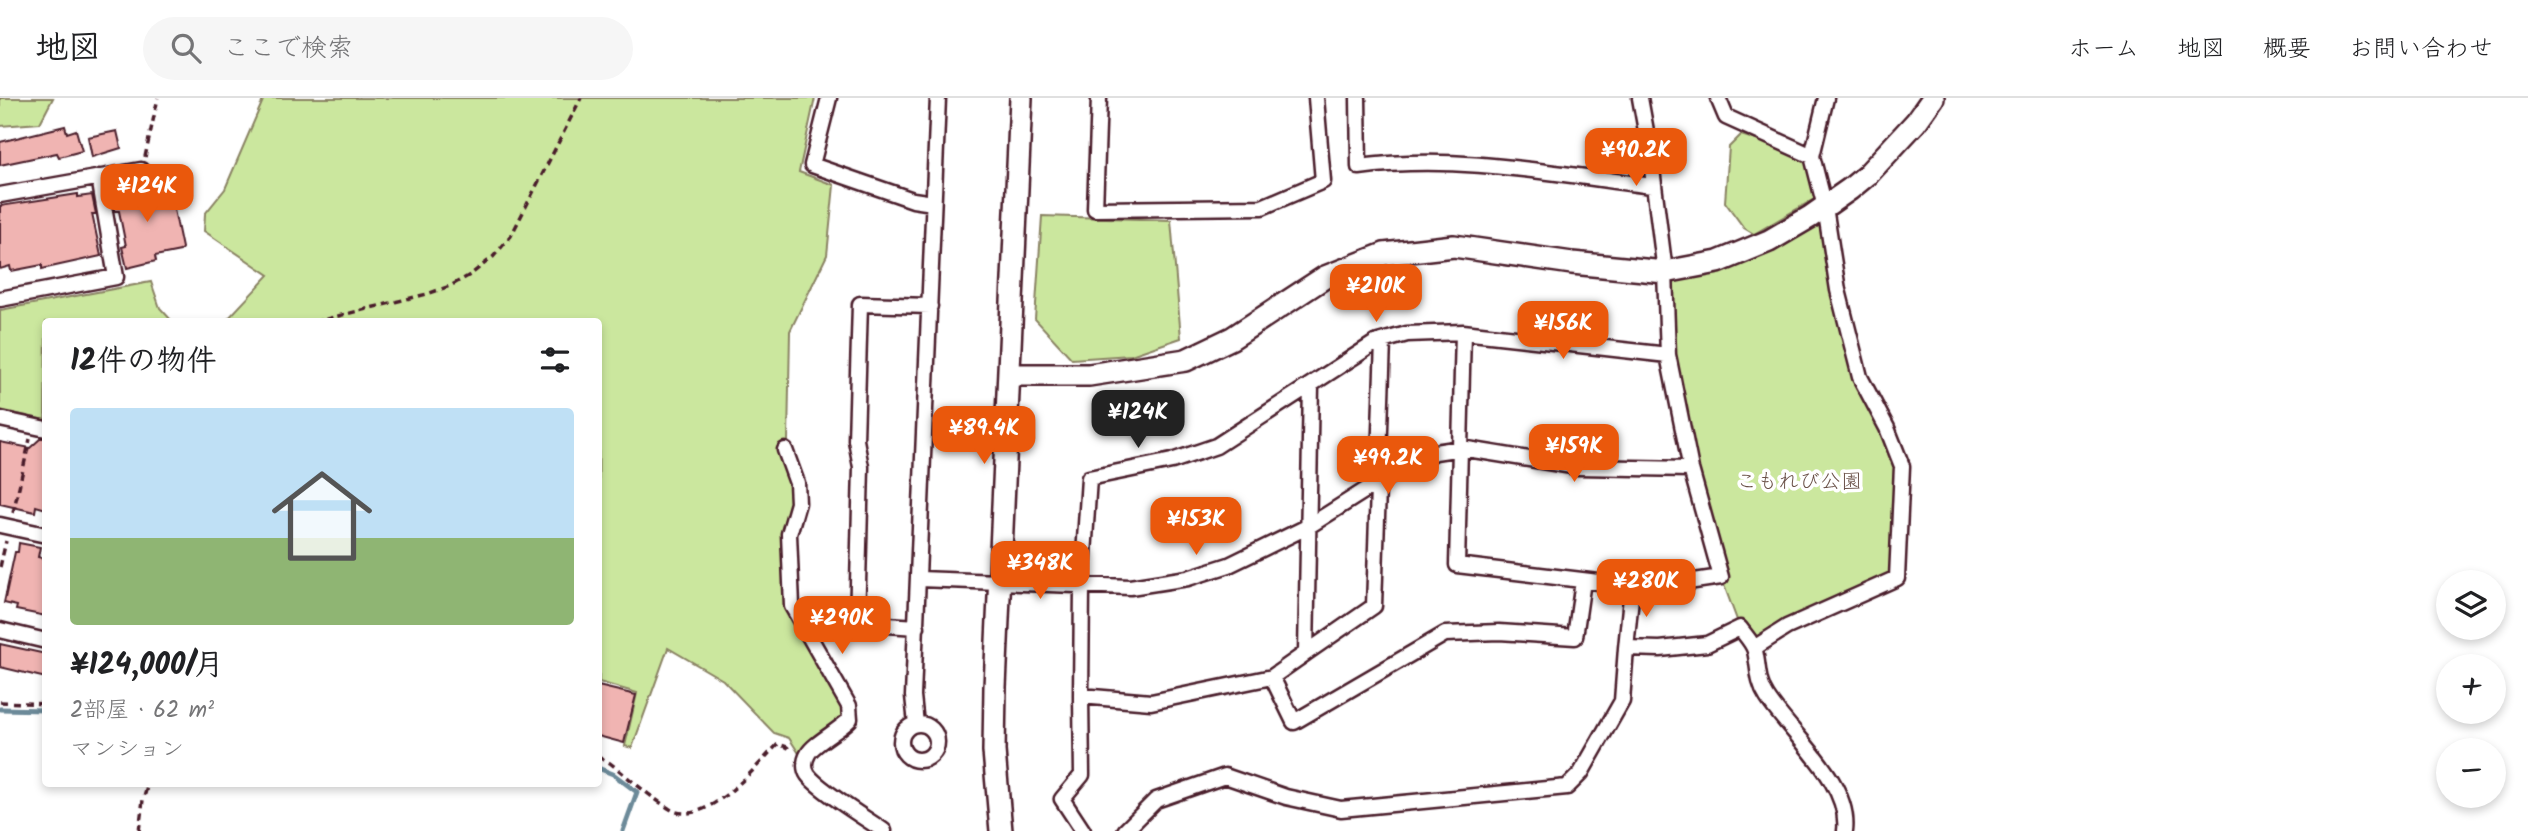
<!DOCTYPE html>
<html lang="ja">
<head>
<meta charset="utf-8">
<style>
	body { margin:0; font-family:Kalam,"Klee One",sans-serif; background:#f6f6f6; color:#202124; height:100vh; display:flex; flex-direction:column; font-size:26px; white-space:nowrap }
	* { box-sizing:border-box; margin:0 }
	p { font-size:23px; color:#757577 }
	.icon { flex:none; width:38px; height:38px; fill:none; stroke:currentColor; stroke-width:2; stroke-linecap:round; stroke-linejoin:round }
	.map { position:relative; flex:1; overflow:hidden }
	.side { position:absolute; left:42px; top:220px; width:560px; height:469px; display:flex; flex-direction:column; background:#fff; border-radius:7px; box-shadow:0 4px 10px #0003 }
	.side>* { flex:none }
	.tools { position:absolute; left:2436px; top:472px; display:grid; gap:14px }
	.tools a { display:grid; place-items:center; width:70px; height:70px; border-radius:50%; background:#fff; box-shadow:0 4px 10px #0003; font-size:35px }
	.price { position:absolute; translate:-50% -60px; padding:0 16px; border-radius:14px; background:#ea580c; color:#fff; font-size:23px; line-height:46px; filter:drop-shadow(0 2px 4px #0008) }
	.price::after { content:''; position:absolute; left:50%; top:42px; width:21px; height:16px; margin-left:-10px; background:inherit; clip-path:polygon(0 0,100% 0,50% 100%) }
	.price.current { background:#222; color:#fff }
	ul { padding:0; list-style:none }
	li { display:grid; align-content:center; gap:14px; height:371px; padding:0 28px }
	li span { display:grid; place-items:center; height:217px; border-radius:7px; color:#555 }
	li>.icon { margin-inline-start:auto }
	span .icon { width:126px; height:126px; fill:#fffc; stroke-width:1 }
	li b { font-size:30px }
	h2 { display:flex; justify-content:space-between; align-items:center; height:84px; padding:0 28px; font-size:30px }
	header { display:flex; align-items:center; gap:42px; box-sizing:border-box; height:98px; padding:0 35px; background:#fff; border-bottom:2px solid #e0e0e0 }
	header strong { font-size:33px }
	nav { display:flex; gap:38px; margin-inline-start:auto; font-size:24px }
	.search { width:490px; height:63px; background:#f6f6f6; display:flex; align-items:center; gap:18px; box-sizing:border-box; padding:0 24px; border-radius:38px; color:#757577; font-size:26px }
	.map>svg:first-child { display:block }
	.green { fill:#cbe79e; stroke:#8a8364; stroke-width:2 }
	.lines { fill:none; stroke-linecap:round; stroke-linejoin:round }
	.stream { stroke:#6c8a99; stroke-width:5 }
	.building { fill:#f0b4b2; stroke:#4a1f2b; stroke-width:2 }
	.street-casing { stroke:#4a1f2b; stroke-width:19 }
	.secondary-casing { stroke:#4a1f2b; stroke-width:26 }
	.path { stroke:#4a1f2b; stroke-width:3.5; stroke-dasharray:7 5; stroke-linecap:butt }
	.street { stroke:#fff; stroke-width:14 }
	.secondary { stroke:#fff; stroke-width:21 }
	.labels { text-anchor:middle; stroke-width:7; stroke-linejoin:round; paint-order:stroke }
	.park-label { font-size:21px; fill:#6a5148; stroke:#fff }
</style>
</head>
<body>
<header>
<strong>地図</strong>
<div class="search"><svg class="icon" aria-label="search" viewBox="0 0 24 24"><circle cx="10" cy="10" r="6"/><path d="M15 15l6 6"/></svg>ここで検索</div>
<nav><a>ホーム</a><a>地図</a><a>概要</a><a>お問い合わせ</a></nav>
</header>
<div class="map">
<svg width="2528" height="733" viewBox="0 0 2528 733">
	<rect width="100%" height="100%" fill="#fff"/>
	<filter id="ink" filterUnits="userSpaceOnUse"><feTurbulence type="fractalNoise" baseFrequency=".0143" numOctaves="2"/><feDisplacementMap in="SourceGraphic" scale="14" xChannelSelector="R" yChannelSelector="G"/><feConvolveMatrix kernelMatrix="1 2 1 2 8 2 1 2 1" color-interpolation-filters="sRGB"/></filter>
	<g filter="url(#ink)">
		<path class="green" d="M0 0H53L40 25 0 28Z
			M264 0H815L799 74 834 87 827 157 790 233 788 344 779 359 794 379 789 507 850 625 804 663 789 640 774 635 723 582 668 550 632 650 625 648 637 595 599 584 598 224H225L269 177 204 133 205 116 225 91Z
			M1741 37 1782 50 1808 63 1821 97 1754 136 1744 130 1725 104 1729 49Z
			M1825 109 1860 279 1902 368 1897 480 1754 550 1740 530 1721 479 1668 257 1665 174 1718 164Z
			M1042 118 1171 122 1181 240 1131 257 1072 261 1035 221Z
			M151 184 160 210 173 224H46L45 322 0 312V212Z"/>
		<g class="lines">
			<path class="stream" d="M0 611 46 612
				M598 670 613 676 637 694 623 733"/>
		</g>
		<path class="building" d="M65 28 67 35 76 32 82 53 59 59 57 55 0 67V44Z
			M117 33 121 50 92 59 88 39Z
			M132 88H151L152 90H155L157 94 166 92 167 97H171L182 150 180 153 155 158 156 163 127 170 122 149 126 148 119 113H115L111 94Z
			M78 96V99L92 97 96 116H92L101 158 42 171V167L11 173 10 168 0 171V108Z
			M41 340H46V411L36 408 35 414 0 406V344L30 350Z
			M19 445 40 449 38 459 46 461V518L16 512 17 508 4 505 15 454H18Z
			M0 546 46 556V580L0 569Z
			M598 588 636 597 624 645 598 638Z"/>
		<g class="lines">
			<g class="street-casing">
				<path id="street" d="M829 0 812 67 913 102 933 105
					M1099 0 1095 111 1262 109 1323 83 1316 0
					M1358 0 1359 69C1458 56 1556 76 1653 88
					M1718 0 1726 19 1812 58
					M0 97 141 72
					M0 201 116 179 99 79
					M1463 234 1457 467 1648 490 1721 479 1691 371 1668 257 1665 174 1650 55 1640 0
					M1311 287 1306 555 1272 579 1151 604 1081 598 1082 488 1089 380 1172 363 1216 348 1375 245 1407 236 1463 234 1668 257
					M0 321 46 331
					M785 352 797 385 798 405 789 436 792 508 849 608 850 621C840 632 813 646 808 656 804 663 804 671 808 677 818 691 868 722 884 733
					M0 427 46 437
					M919 481 1130 489 1188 480 1229 467 1309 428 1380 383 1435 354 1461 350 1578 369 1691 371
					M917 529 857 525 861 369 856 342 860 206 930 208
					M0 532 46 543
					M1626 550 1632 489
					M1754 550 1787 529 1897 480 1902 368 1887 330 1860 279 1838 192 1825 109 1812 58 1826 0
					M1306 555 1374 508 1383 243
					M1272 579 1294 624 1445 536 1499 534 1575 539 1583 483
					M1081 598 1082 677 1062 701 1083 733
					M901 644a18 18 0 1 1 36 0a18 18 0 1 1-36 0Z
					M916 626 913 598 938 0
					M1125 733 1156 702 1225 678 1286 699 1341 711 1567 689 1581 675 1622 603 1626 550 1660 551 1707 546 1740 530C1745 537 1753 545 1755 553 1759 570 1757 584 1767 599 1792 638 1851 684 1845 733"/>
			</g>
			<g class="secondary-casing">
				<path id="secondary" d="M1010 277H1089L1186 262 1232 240 1325 179 1384 156 1454 148 1572 165 1665 174 1718 164 1769 143 1810 119 1850 91 1867 77 1916 24 1933 0
					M1001 733 994 653 995 589 1021 0"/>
			</g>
			<path class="path" d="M145 59 158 0
				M314 224 427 196 450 188 470 177 493 159 511 138 581 0
				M13 415 30 341
				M0 469 6 443
				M0 604 46 606
				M598 659 610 665C629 680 649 698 670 711 705 732 756 668 778 646L787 649 792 654
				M139 733 143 702 148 686"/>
			<use href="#street" class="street"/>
			<use href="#secondary" class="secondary"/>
		</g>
	</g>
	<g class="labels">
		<g class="park-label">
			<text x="1799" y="390">こもれび公園</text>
		</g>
	</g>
</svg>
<div class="tools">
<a><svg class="icon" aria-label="layers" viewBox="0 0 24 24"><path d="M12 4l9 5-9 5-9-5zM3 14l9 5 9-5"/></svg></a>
<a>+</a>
<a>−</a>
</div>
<b class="price" style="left:1636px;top:90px">¥90.2K</b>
<b class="price" style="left:147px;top:126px">¥124K</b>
<b class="price" style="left:1376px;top:226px">¥210K</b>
<b class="price" style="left:1563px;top:263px">¥156K</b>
<b class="price current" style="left:1138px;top:352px">¥124K</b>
<b class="price" style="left:984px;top:368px">¥89.4K</b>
<b class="price" style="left:1574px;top:386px">¥159K</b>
<b class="price" style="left:1388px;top:398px">¥99.2K</b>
<b class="price" style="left:1196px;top:459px">¥153K</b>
<b class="price" style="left:1040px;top:503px">¥348K</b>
<b class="price" style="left:1646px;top:521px">¥280K</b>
<b class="price" style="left:842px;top:558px">¥290K</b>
<section class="side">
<h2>12件の物件<svg class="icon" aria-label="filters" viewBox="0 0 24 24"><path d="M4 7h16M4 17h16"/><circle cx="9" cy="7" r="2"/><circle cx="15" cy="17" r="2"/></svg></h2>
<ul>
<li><span style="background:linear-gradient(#bfe0f5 60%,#8fb573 0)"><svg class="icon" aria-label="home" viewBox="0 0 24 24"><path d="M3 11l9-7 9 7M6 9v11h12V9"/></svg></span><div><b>¥124,000/月</b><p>2部屋 · 62 m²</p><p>マンション</p></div></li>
</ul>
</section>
</div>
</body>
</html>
